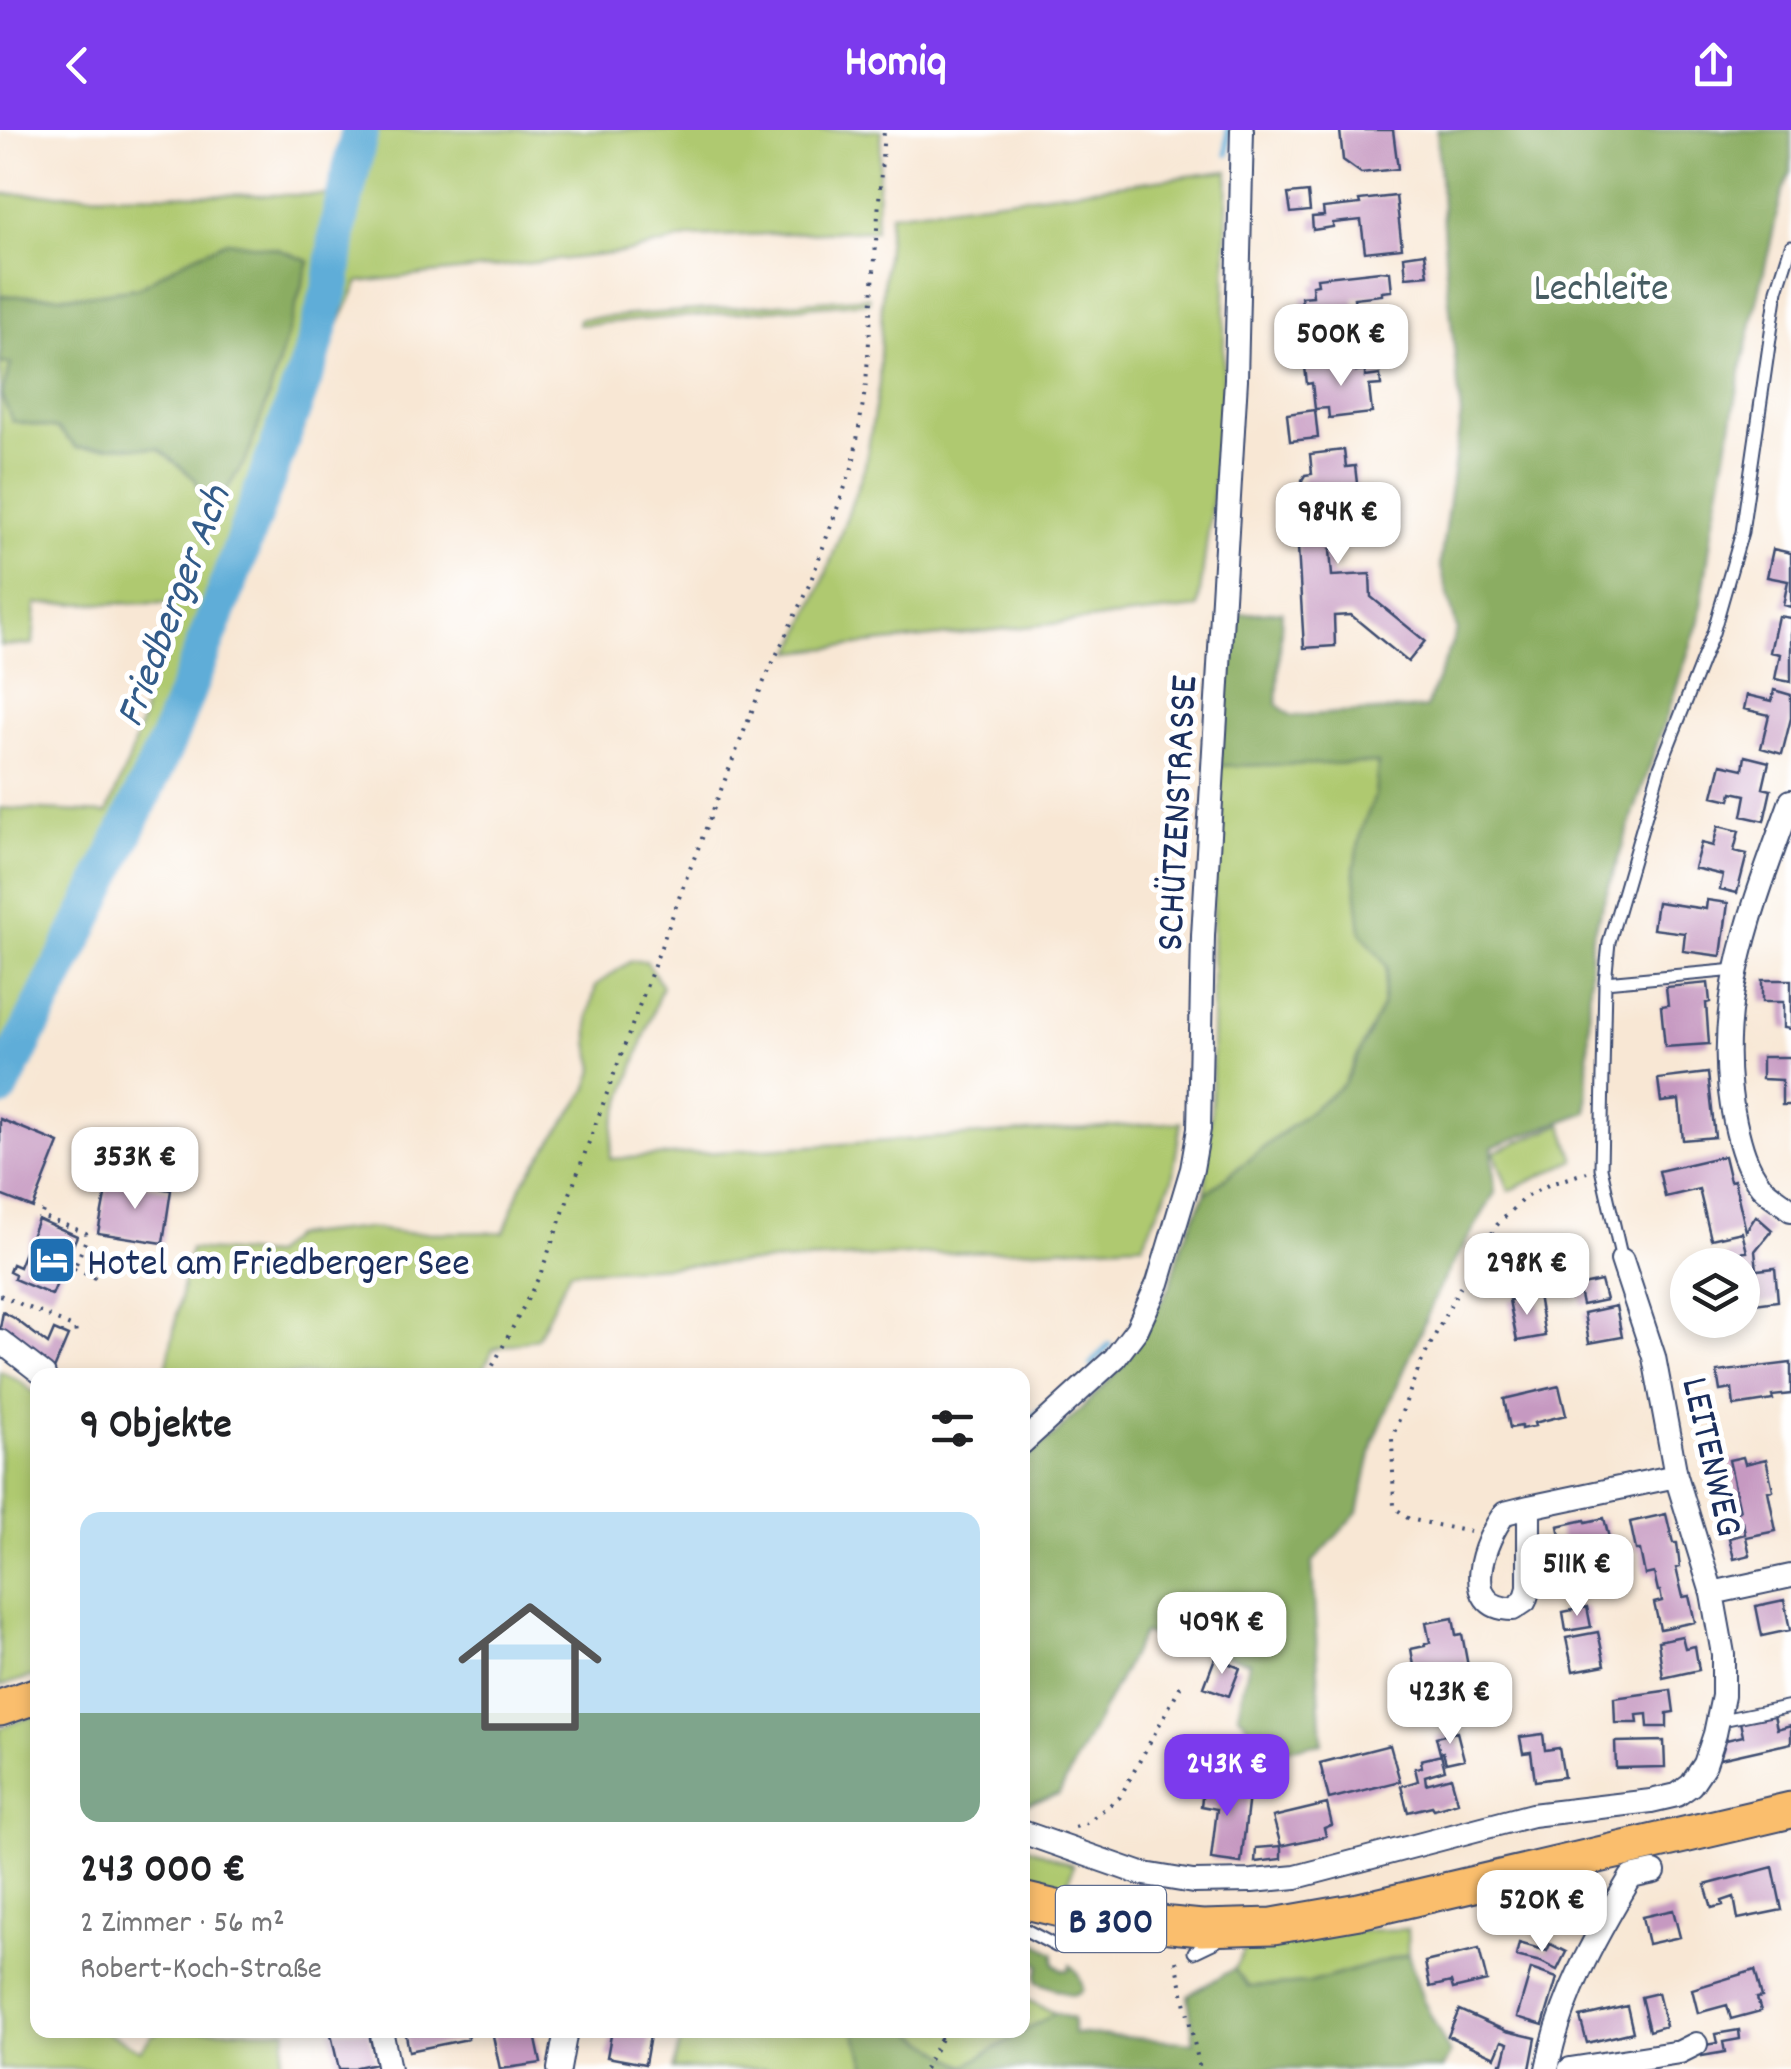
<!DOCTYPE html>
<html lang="de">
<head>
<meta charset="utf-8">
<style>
	body { margin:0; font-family:Dekko,sans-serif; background:#f6f6f6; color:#202124; height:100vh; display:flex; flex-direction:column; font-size:38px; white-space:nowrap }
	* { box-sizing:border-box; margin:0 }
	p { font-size:32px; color:#757577 }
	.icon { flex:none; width:55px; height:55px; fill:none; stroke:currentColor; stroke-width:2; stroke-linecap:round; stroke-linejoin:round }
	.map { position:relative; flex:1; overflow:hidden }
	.side { position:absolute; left:30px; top:1238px; width:1000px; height:670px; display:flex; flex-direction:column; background:#fff; border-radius:20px; box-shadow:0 5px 15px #0003 }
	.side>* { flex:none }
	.buttons { position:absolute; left:1670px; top:1118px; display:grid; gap:20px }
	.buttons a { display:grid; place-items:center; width:90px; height:90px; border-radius:50%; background:#fff; box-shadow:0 5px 15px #0003; font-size:50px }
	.price { position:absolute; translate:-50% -85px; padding:0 22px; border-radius:20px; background:#fff; color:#222; font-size:32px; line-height:65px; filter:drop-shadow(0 2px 5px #0008) }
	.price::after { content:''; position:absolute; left:50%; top:60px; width:30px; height:22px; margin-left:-15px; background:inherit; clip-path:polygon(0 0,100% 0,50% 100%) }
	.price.current { background:#7c3aed; color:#fff }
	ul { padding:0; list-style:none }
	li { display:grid; align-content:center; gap:20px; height:530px; padding:0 50px }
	li span { display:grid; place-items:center; height:310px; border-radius:20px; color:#555 }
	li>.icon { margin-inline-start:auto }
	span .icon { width:180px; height:180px; fill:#fffc; stroke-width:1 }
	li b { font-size:42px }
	h2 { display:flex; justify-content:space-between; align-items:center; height:120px; padding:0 50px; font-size:42px }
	header { display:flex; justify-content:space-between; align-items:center; height:130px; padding:0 50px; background:#7c3aed; color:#fff; font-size:45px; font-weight:700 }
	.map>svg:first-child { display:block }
	.green { fill:#afc96f; stroke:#657c66; stroke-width:2.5 }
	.forest { fill:#8bad62; stroke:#536e60; stroke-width:2.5 }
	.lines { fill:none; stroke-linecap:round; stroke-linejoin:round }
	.stream { stroke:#5eadd8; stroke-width:6 }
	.river { stroke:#5eadd8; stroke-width:38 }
	.building { fill:#c699c1 }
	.lane-casing { stroke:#3c4b70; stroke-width:15 }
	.street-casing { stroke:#3c4b70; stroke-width:26 }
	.primary-casing { stroke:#3c4b70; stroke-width:39 }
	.path { stroke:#3c4b70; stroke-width:4; stroke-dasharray:2.5 8; stroke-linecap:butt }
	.lane { stroke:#fff; stroke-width:11 }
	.street { stroke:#fff; stroke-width:22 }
	.primary { stroke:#fabe6d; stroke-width:35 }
	.labels { text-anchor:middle; stroke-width:10; stroke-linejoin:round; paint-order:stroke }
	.shield { fill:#fff; stroke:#5f6d8e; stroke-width:2.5 }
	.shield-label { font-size:38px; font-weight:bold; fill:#1b2f5e }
	.park-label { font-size:40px; fill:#475d63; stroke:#fff }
	.street-label { font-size:40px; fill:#1b2f5e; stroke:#fff }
	.poi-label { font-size:40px; fill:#1b2f5e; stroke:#fff; text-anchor:start }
	.water-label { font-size:42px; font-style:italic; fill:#325b89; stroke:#fff }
</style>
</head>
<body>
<header><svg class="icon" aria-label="back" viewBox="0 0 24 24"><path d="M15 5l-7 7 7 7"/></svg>Homiq<svg class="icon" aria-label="share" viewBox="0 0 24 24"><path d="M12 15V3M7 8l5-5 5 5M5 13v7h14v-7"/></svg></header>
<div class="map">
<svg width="1791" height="1939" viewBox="0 0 1791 1939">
	<rect width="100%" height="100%" fill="#fff"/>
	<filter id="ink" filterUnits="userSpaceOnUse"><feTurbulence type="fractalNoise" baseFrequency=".01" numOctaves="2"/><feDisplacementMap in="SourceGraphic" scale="20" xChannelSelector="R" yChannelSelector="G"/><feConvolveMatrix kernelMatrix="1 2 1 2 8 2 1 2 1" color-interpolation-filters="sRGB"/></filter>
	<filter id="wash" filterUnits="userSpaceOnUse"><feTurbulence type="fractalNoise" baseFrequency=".0048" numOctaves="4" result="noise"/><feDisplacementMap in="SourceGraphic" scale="40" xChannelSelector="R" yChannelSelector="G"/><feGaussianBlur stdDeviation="2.25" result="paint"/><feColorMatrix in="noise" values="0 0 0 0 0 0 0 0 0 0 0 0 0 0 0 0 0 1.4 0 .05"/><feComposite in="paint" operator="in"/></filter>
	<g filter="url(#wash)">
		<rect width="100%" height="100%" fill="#f8e7d4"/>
		<path class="green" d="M344 0H882L875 100 692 107 630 122 359 152 308 260 304 300 281 330 269 352 243 433 229 459 188 573 187 592 165 646 96 778 17 948 0 971V678L107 683 129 630 143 586 147 545 172 473 36 474 33 514 0 516V233L12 234V291L58 299 77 318 119 316 159 319 196 350 207 390 247 328 269 266 309 132 227 112 183 131 138 158 79 166H0V64L330 65 343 15Z
			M1228 41 1222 295 1198 478 793 522 823 452 865 336 879 254 882 169 890 84Z
			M869 167V172L578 195 579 189Z
			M1378 632 1375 666 1362 698 1361 802 1387 836 1382 876 1344 954 1205 1064 1212 966V807L1217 636Z
			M631 831H646L662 856 614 994 610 1029 1181 992 1172 1050 1143 1114 570 1141 537 1208 493 1219 481 1245H165L190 1119 272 1125 292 1106 367 1098 405 1103 504 1102 522 1054 587 960 595 938 589 913V885L596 855Z
			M1562 994 1575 1030 1509 1061 1494 1022Z
			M0 1241 19 1251 38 1266 37 1545 0 1556Z
			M37 1584 38 1900H101L141 1920 152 1905 164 1900H287L279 1939H0V1598Z
			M1022 1715 1073 1735 1066 1762 1023 1753Z
			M1348 1795 1356 1801 1407 1799 1408 1824 1309 1853 1249 1857 1234 1839 1251 1809Z
			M1025 1869 1055 1883 965 1936 909 1900H1022L1023 1873Z
			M683 1900H854L868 1939H673Z"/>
		<path class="forest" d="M1437 0H1791V42L1782 63 1742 237 1714 388 1699 491 1591 809 1587 982 1492 1017 1495 1063 1440 1156 1374 1311 1358 1382 1312 1433 1322 1613 1269 1622 1238 1583 1249 1532 1143 1503 1059 1664 1023 1675 1022 1332 1059 1301 1123 1236 1143 1204 1170 1155 1183 1111 1205 1064 1344 954 1382 876 1387 837 1361 802 1354 737 1362 698 1375 666 1378 633 1217 636 1228 485 1282 481 1277 575 1292 586 1426 578 1457 500 1440 434 1461 285 1446 141Z
			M227 111 278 119 309 131 269 266 247 328 207 391 196 350 159 319 119 316 77 318 58 299 12 291 1 265 11 234 0 233V166H79L138 158 183 131Z
			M1023 1806 1054 1823V1834L1063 1840H1069L1070 1835C1077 1840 1082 1850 1083 1859L1081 1862 1072 1865 1037 1852 1036 1846 1040 1835 1023 1827Z
			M1408 1824 1423 1870 1450 1924 1442 1939H868L854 1900H909L965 1936 1055 1883 1073 1889V1903L1194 1913 1188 1865 1234 1839 1249 1857 1309 1853Z"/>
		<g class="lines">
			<path class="stream" d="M1227 24 1228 0
				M1091 1235 1109 1215
				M1022 1294 1042 1280"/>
			<path class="river" d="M0 959 88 782 167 612 230 449 310 231 332 153 339 93 360 0"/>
		</g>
		<g id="blocks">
			<path class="building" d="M1349 0H1393L1398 39 1361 43 1343 30 1340 1Z
				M1308 62 1310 81 1291 83 1288 64Z
				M1396 66 1402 118 1365 122 1361 90 1333 93V97L1313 100 1312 87 1324 86 1323 78 1360 74 1359 70Z
				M1425 123 1428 145 1406 147 1404 126Z
				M1380 141 1390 142 1392 161 1382 162V165L1354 168 1359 207 1308 213 1301 167 1313 166 1312 155 1318 154 1317 148Z
				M1355 231 1356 242 1365 241V247L1380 245 1381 255 1369 256 1372 283 1329 288 1328 278 1315 279 1312 253 1307 254 1305 237Z
				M1315 280 1318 308 1290 311 1287 284Z
				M1344 320 1346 337 1355 336 1358 362 1342 364 1344 383 1329 385 1333 418 1330 419 1332 446 1370 444 1371 467 1425 511 1408 532 1351 485 1334 486 1335 516 1304 518 1297 400H1305L1304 387H1309L1307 359 1303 356 1302 350 1305 345 1312 344 1310 324Z
				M1773 419 1791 423V477L1783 475 1788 451 1767 447Z
				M1778 486 1791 488V552L1775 549 1780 524 1770 522Z
				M1774 560 1791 565V588L1782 624 1761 618 1769 585 1744 579 1747 565 1772 571Z
				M1745 626 1769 632 1763 658 1771 660 1764 691 1742 686 1746 665 1732 662 1730 670 1713 666 1721 634 1743 639Z
				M1718 696 1739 701 1734 721 1747 724 1737 763 1720 759 1723 745 1694 738 1701 713 1713 716Z
				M1707 770 1728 773 1721 826 1683 821 1685 803 1653 799 1657 772 1706 779Z
				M1762 850H1791V899L1783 898V872H1762Z
				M1708 853 1710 872 1706 873 1709 914 1665 917 1661 876 1668 875 1666 857Z
				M1762 927H1791V975H1782V950L1762 949Z
				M1708 943 1715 1007 1683 1010 1679 970 1661 972 1658 949Z
				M0 989 59 1013 33 1078 0 1065Z
				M1724 1026 1730 1051 1734 1050 1746 1101 1756 1086 1772 1100 1755 1121 1757 1140 1775 1138 1778 1171 1746 1175 1745 1162 1742 1163V1135H1727L1726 1124 1747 1122 1742 1102 1711 1109 1699 1059 1665 1067 1659 1041Z
				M108 1050 171 1060 163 1113 98 1103Z
				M38 1089 77 1106 52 1165 14 1149 15 1145 9 1142 12 1134 19 1137Z
				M1601 1151 1606 1170 1582 1175 1578 1156Z
				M1538 1165 1545 1206 1517 1211 1509 1170Z
				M1616 1176 1622 1207 1589 1213 1584 1183Z
				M3 1182 14 1188 48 1214 54 1200 68 1206 54 1239 0 1198Z
				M1791 1233V1264L1772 1266 1773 1270 1734 1276 1732 1259 1720 1261 1717 1242Z
				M1559 1256 1566 1285 1534 1293 1535 1296 1521 1299V1296L1510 1298 1504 1269Z
				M1743 1327 1745 1334 1766 1329 1773 1360 1768 1361 1776 1401 1746 1407 1750 1425 1734 1429 1729 1408 1745 1404 1743 1392 1737 1393 1735 1382 1740 1381 1729 1330Z
				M1666 1384 1673 1413H1677L1680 1437 1676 1438 1683 1467 1689 1466 1695 1492 1660 1499 1654 1473 1662 1471 1660 1461H1658L1654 1443 1645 1445 1640 1420H1636L1630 1392Z
				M1604 1388 1609 1408 1590 1413 1591 1419 1564 1425 1558 1396 1585 1390 1586 1392Z
				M1784 1470 1790 1500 1762 1506 1756 1476Z
				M1587 1477 1591 1497 1566 1501 1563 1482Z
				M1453 1488 1456 1505 1462 1504 1472 1558 1433 1565V1561L1419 1563 1411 1519 1425 1516V1513L1430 1512 1426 1493Z
				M1598 1502 1605 1535 1573 1541 1566 1508Z
				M1682 1506 1685 1518 1695 1516 1699 1540 1663 1548 1658 1511Z
				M1215 1528 1240 1538 1229 1566 1204 1557Z
				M1671 1560 1674 1582 1667 1583V1597H1648L1647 1584 1637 1585 1638 1593H1615L1614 1568Z
				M1774 1585 1777 1599 1791 1595V1613L1720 1629 1726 1610 1743 1606 1740 1592Z
				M1457 1602 1464 1629 1446 1633 1443 1622 1440 1623 1436 1607Z
				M1543 1604 1545 1620 1559 1618 1564 1647 1535 1651 1531 1622 1523 1623 1520 1607Z
				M1664 1611 1665 1637 1616 1638 1615 1612Z
				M1390 1615 1400 1651 1329 1669 1320 1633Z
				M1441 1625 1445 1640 1425 1646 1426 1654 1451 1647 1458 1672 1434 1679 1432 1676 1408 1682 1401 1656 1418 1651 1415 1638 1422 1637 1421 1630Z
				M1204 1651 1250 1657 1241 1733 1211 1729 1217 1679 1201 1676Z
				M1327 1674 1332 1695 1324 1698 1326 1706 1281 1716 1273 1687Z
				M1281 1716V1729L1255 1732 1256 1718Z
				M1773 1737 1782 1780 1738 1789 1734 1767 1722 1771 1723 1775 1712 1778 1705 1755Z
				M1566 1760 1592 1774 1578 1800 1566 1792 1561 1802 1548 1795Z
				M1673 1780 1680 1807 1648 1814 1642 1787Z
				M1519 1813 1547 1821 1550 1814 1566 1822 1557 1840 1541 1832 1516 1826Z
				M1479 1819 1487 1851 1453 1859 1451 1852 1430 1857 1425 1832Z
				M1531 1839 1557 1848 1543 1895 1517 1887Z
				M1755 1840 1762 1867 1757 1868 1761 1881 1731 1889 1727 1875 1698 1883 1692 1859Z
				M1658 1863 1666 1896 1649 1901 1641 1867Z
				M1627 1876 1633 1902 1587 1913 1580 1887Z
				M1459 1880 1506 1901 1536 1908 1530 1939H1498L1500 1933H1503L1508 1913 1502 1911 1495 1927 1448 1906Z
				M330 1900H368L376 1933 357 1937V1939H339Z
				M405 1900H466L468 1909 409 1921Z
				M499 1900H534L541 1933 500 1939 492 1901Z
				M612 1900H651L645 1934 607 1927Z
				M1739 1900 1740 1909 1723 1912 1725 1922 1702 1926 1700 1916 1717 1913 1715 1904Z"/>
		</g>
	</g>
	<g filter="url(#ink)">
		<use href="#blocks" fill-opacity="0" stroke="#3c4b70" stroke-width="2.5"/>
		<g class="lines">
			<g class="lane-casing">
				<path id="lane" d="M1605 852 1736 840
					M1622 1130 1601 1038 1605 852 1609 812 1660 637 1713 503 1742 402 1777 160 1791 116
					M1717 1591 1791 1576
					M1022 1798 1056 1816
					M1194 1822 1217 1811"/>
			</g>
			<g class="street-casing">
				<path id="street" d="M1791 671C1753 776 1710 878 1735 992 1740 1014 1746 1038 1761 1056 1769 1065 1782 1072 1791 1080
					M0 1211 44 1245
					M1022 1313 1115 1228 1137 1199 1158 1153 1192 1039 1199 999 1203 806 1236 249 1242 0
					M1529 1377V1458L1525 1471 1513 1479C1458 1479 1484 1410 1505 1383L1529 1377 1676 1346
					M1712 1463 1791 1446
					M1022 1702 1139 1743 1193 1752 1252 1751 1296 1747 1532 1685 1651 1671 1677 1665 1691 1655 1705 1634 1715 1604 1723 1566V1524L1712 1463 1676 1346 1654 1227 1622 1130
					M381 1900 389 1939
					M559 1939 566 1900
					M1547 1939C1561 1867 1594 1809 1631 1747L1654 1742
					M1570 1939 1680 1922 1696 1914"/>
			</g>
			<g class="primary-casing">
				<path id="primary" d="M0 1578 38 1565
					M1022 1770 1098 1788 1202 1798 1273 1796 1359 1781 1791 1680"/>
			</g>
			<path class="path" d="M43 1081 41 1086 86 1103 87 1107 74 1139
				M64 1135 96 1148
				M0 1165 75 1198 76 1204
				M488 1245 540 1145 686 749 761 558 810 453 853 335 866 254 884 0
				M1470 1402 1409 1389 1394 1377 1392 1308 1420 1235 1457 1162 1497 1095 1524 1068 1550 1054 1587 1042
				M1075 1697 1085 1694 1120 1667 1181 1555
				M1176 1831 1200 1939
				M1022 1866 1028 1857
				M935 1900 937 1908H940L950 1900
				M924 1939 942 1907"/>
			<use href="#lane" class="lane"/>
			<use href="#street" class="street"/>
			<use href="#primary" class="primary"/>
		</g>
	</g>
	<defs>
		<g id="hotel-square" transform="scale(2.5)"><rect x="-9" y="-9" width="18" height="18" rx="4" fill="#1f6fb2" stroke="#fff"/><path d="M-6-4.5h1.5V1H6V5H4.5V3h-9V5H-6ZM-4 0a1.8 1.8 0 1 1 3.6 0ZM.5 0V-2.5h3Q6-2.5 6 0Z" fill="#fff"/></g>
	</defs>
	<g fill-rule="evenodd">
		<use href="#hotel-square" x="52" y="1130"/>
	</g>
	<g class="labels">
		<rect class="shield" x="1056" y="1756" width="110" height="66" rx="8"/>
		<g class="shield-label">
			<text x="1111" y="1802">B 300</text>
		</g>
		<g class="park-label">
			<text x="1601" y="169">Lechleite</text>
		</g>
		<g class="street-label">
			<text transform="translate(1174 683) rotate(-87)" y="14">SCHÜTZENSTRASSE</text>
			<text transform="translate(1715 1326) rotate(77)" y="14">LEITENWEG</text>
		</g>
		<g class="poi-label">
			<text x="87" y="1144">Hotel am Friedberger See</text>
		</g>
		<g class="water-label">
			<text transform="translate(170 475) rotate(-69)" y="15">Friedberger Ach</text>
		</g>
	</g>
</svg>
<div class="buttons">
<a><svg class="icon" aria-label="layers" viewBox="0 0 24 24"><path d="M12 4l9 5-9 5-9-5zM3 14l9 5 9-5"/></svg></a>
</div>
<b class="price" style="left:1341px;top:259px">500K €</b>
<b class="price" style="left:1338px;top:437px">984K €</b>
<b class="price" style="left:135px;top:1082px">353K €</b>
<b class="price" style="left:1527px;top:1188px">298K €</b>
<b class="price" style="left:1577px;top:1489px">511K €</b>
<b class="price" style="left:1222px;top:1547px">409K €</b>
<b class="price" style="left:1450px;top:1617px">423K €</b>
<b class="price current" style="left:1227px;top:1689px">243K €</b>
<b class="price" style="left:1542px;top:1825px">520K €</b>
<section class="side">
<h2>9 Objekte<svg class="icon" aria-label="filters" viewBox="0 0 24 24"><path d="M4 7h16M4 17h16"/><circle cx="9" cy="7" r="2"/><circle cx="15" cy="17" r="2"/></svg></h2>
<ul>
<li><span style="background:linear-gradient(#bfe0f5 65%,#7fa58c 0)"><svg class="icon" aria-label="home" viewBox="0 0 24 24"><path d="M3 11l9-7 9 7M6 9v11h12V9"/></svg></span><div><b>243 000 €</b><p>2 Zimmer · 56 m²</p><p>Robert-Koch-Straße</p></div></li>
</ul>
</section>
</div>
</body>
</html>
